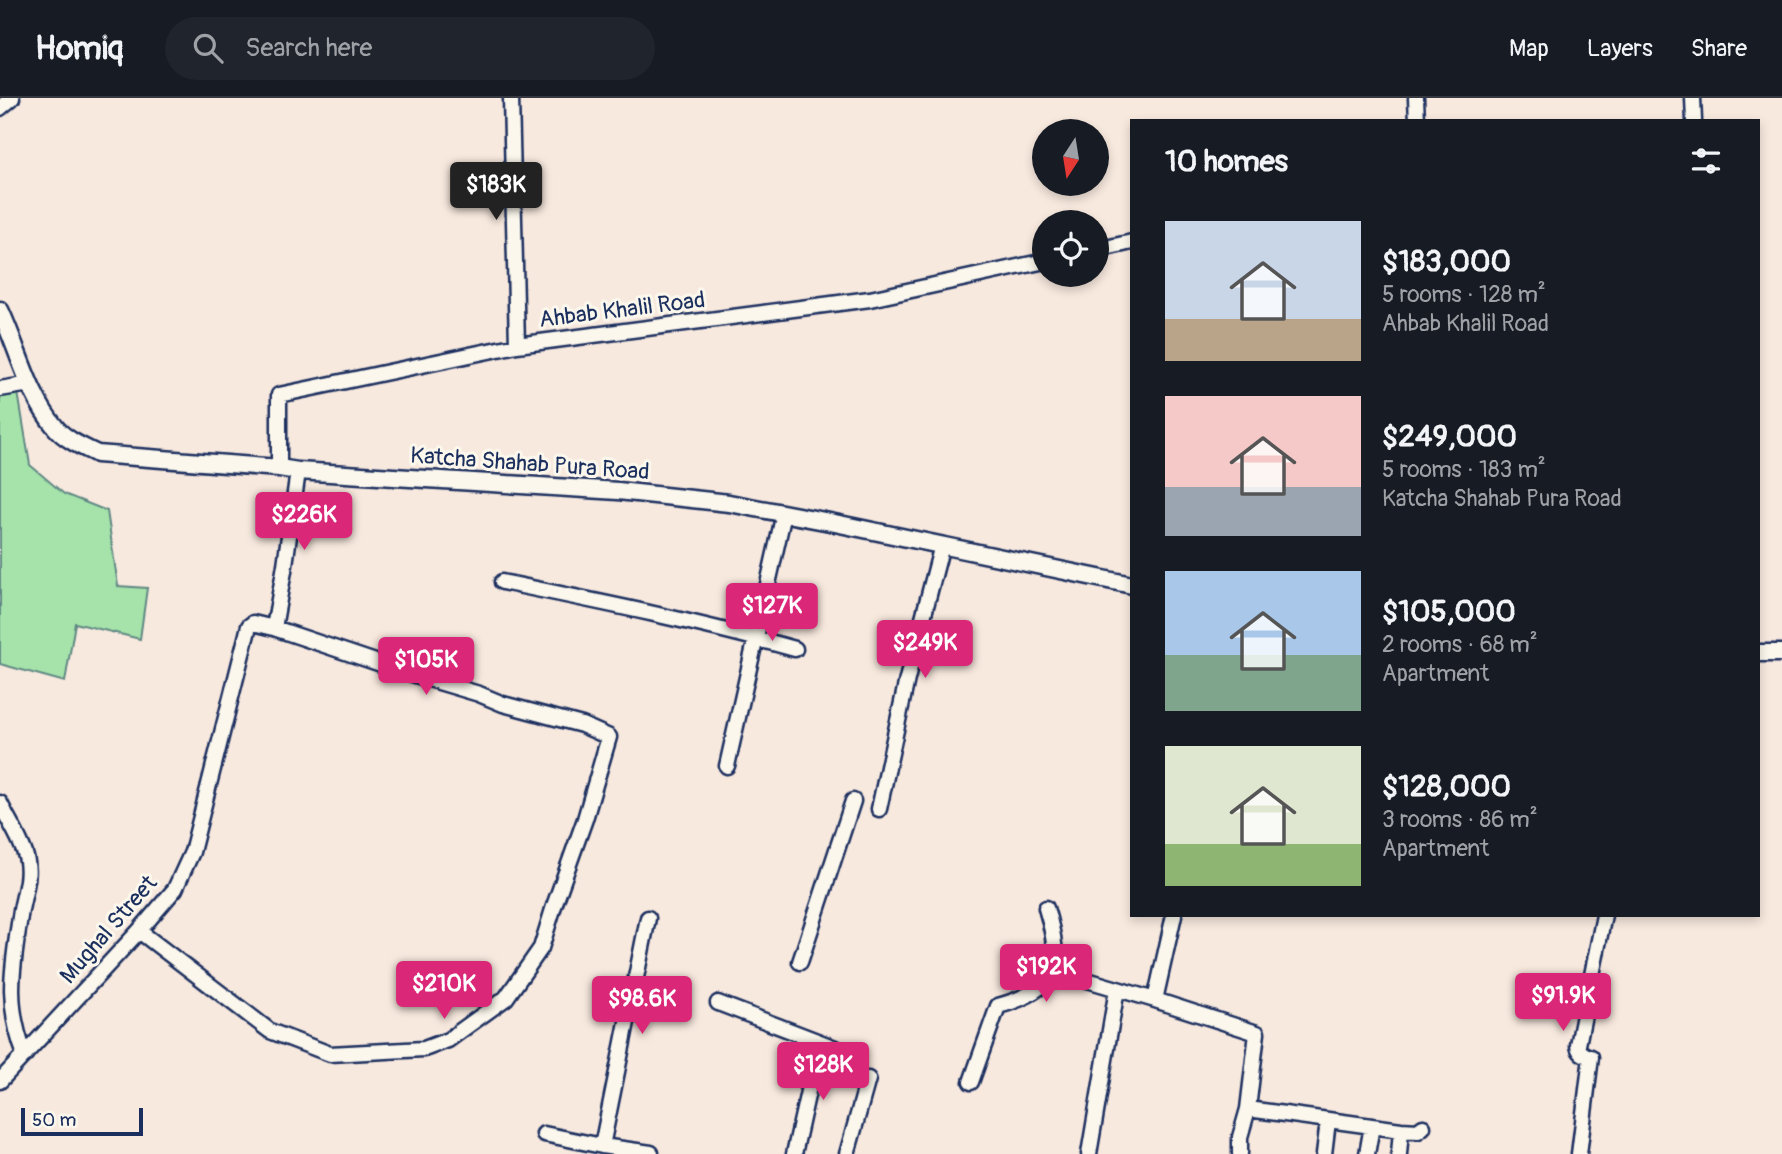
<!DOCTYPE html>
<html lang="en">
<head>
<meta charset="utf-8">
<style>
	body { margin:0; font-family:Pangolin,sans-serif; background:#20242c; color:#f1f3f6; height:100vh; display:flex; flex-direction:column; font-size:26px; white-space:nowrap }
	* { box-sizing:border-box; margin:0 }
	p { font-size:23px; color:#9ea1a6 }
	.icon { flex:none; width:38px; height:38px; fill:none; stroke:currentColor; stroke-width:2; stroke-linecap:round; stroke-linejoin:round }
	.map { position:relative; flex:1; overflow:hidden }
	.side { position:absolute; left:1130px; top:21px; width:630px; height:798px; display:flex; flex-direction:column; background:#171b24; border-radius:0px; box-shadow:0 4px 10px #0003 }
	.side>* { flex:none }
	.needle { width:46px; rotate:192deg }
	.buttons { position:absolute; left:1032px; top:21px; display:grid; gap:14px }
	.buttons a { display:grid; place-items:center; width:77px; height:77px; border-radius:50%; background:#171b24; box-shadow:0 4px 10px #0003; font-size:35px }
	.scale { position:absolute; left:21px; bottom:18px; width:122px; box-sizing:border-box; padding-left:7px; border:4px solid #1b2f5e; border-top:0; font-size:19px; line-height:24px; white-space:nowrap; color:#1b2f5e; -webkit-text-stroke:5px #fbf7ec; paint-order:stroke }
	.price { position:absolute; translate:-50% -60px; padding:0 16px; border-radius:7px; background:#db2777; color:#fff; font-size:23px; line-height:46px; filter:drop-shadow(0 2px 4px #0008) }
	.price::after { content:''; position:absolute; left:50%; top:42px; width:21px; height:16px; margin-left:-10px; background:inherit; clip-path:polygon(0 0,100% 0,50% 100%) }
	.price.on { background:#222; color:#fff }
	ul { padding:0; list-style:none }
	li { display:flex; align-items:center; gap:21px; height:175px; padding:0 35px }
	li span { display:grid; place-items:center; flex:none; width:196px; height:140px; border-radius:0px; color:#555 }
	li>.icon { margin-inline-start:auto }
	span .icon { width:84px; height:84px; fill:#fffc; stroke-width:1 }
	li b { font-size:30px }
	h2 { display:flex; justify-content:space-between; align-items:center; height:84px; padding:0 35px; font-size:30px }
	header { display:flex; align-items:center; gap:42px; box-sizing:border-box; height:98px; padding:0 35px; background:#171b24; border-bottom:2px solid #363941 }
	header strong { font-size:33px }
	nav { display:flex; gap:38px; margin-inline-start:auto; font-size:24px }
	.search { width:490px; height:63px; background:#20242c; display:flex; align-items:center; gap:18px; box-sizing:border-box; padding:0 24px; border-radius:38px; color:#9ea1a6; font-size:26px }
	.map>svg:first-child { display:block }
	.green { fill:#a6e3aa; stroke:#608984; stroke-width:2 }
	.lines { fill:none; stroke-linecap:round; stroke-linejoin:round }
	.minor-casing { stroke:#1b2f5e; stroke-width:19 }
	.tertiary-casing { stroke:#1b2f5e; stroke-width:21 }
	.minor { stroke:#fbf7ec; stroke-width:14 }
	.tertiary { stroke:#fbf7ec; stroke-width:16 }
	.labels { text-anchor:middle; stroke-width:6; stroke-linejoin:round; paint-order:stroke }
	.street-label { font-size:23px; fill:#1b2f5e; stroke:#fbf7ec }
</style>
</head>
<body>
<header>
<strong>Homiq</strong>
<div class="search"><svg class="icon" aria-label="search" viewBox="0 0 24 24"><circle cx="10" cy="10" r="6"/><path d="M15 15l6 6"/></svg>Search here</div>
<nav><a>Map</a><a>Layers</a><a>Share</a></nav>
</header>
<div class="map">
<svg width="1782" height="1056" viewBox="0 0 1782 1056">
	<rect width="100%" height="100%" fill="#f8e9de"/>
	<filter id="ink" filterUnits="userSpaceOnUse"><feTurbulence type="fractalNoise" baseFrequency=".0143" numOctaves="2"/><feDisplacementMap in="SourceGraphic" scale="14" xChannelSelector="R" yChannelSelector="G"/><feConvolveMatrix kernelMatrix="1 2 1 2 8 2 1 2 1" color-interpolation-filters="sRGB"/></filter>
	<g filter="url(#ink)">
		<path class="green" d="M17 288 30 367 64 396 107 413 118 488 147 490 140 541 75 525 65 584 0 566V291Z"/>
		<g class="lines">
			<g class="minor-casing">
				<path id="minor" d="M511 0 517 247
					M1416 0 1417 23
					M1693 0 1694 23
					M0 10 12 0
					M1097 152 1132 144
					M0 291 30 286
					M279 370V297L517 247 870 201 1045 163
					M502 484C600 504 699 524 795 551
					M274 530 285 467 298 373
					M727 668 784 415
					M0 705C8 722 21 741 26 759 31 777 24 795 21 812 13 867 4 904 25 957
					M879 711 907 581 942 447
					M800 864 853 703
					M1053 872 1155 902 1257 935 1248 1011 1240 1039V1056
					M1155 902 1174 817
					M718 905 838 951
					M0 983 139 833 175 791 192 754 249 528 253 525 274 530 405 574 479 596 503 606 582 627 609 639 585 721 554 808 541 850 506 900 448 942 424 951 330 956 270 933 139 833
					M971 984 998 908C1058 892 1063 866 1046 810
					M1248 1011 1401 1032 1418 1033 1423 1029
					M544 1036 602 1048 651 1055
					M602 1048 648 820
					M794 1056 819 944
					M847 1056 868 981
					M1089 1056 1117 891
					M1324 1056 1328 1023
					M1367 1056 1372 1028
					M1399 1056 1401 1032
					M1579 1056 1591 959C1584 957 1579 955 1578 947L1604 817"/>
			</g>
			<g class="tertiary-casing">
				<path id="tertiary" d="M0 212C18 250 28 297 56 330 66 342 83 349 97 356L279 370 298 373 618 393 729 405 830 424 1132 487
					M1759 555H1782"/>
			</g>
			<use href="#minor" class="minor"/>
			<use href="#tertiary" class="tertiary"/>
		</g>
	</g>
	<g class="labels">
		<g class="street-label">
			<text transform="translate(622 211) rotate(-7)" y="8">Ahbab Khalil Road</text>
			<text transform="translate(530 365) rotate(4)" y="8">Katcha Shahab Pura Road</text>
			<text transform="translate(108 831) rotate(-49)" y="8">Mughal Street</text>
		</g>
	</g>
</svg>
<div class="buttons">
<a><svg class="needle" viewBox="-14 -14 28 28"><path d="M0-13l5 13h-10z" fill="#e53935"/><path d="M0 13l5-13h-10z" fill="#9ea1a6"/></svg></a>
<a><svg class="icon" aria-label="locate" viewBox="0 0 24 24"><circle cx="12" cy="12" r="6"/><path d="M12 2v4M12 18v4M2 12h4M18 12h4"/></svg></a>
</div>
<div class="scale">50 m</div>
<b class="price on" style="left:496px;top:124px">$183K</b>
<b class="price" style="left:304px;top:454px">$226K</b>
<b class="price" style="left:772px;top:545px">$127K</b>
<b class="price" style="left:925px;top:582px">$249K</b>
<b class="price" style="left:426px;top:599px">$105K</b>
<b class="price" style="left:1046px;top:906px">$192K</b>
<b class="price" style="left:444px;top:923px">$210K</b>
<b class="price" style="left:1563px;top:935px">$91.9K</b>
<b class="price" style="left:642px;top:938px">$98.6K</b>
<b class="price" style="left:823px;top:1004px">$128K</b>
<section class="side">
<h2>10 homes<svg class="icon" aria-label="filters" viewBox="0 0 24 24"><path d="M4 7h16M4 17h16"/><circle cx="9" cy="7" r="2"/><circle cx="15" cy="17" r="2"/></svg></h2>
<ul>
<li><span style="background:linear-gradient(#c9d6e8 70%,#b9a48a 0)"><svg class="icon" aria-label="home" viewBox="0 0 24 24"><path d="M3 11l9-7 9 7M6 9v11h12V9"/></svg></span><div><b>$183,000</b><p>5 rooms · 128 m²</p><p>Ahbab Khalil Road</p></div></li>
<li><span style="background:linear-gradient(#f6c9c9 65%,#9aa5b1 0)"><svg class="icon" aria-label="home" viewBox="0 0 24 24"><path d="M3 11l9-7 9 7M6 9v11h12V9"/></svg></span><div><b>$249,000</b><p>5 rooms · 183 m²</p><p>Katcha Shahab Pura Road</p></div></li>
<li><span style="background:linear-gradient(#a9c7e8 60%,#7fa58c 0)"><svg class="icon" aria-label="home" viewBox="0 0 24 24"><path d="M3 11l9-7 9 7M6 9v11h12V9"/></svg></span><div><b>$105,000</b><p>2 rooms · 68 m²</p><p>Apartment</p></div></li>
<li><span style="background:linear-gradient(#dfe7d0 70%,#8fb573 0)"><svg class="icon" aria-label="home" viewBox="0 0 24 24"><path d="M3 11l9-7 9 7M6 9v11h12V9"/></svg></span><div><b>$128,000</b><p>3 rooms · 86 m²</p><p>Apartment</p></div></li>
</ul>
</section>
</div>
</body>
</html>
